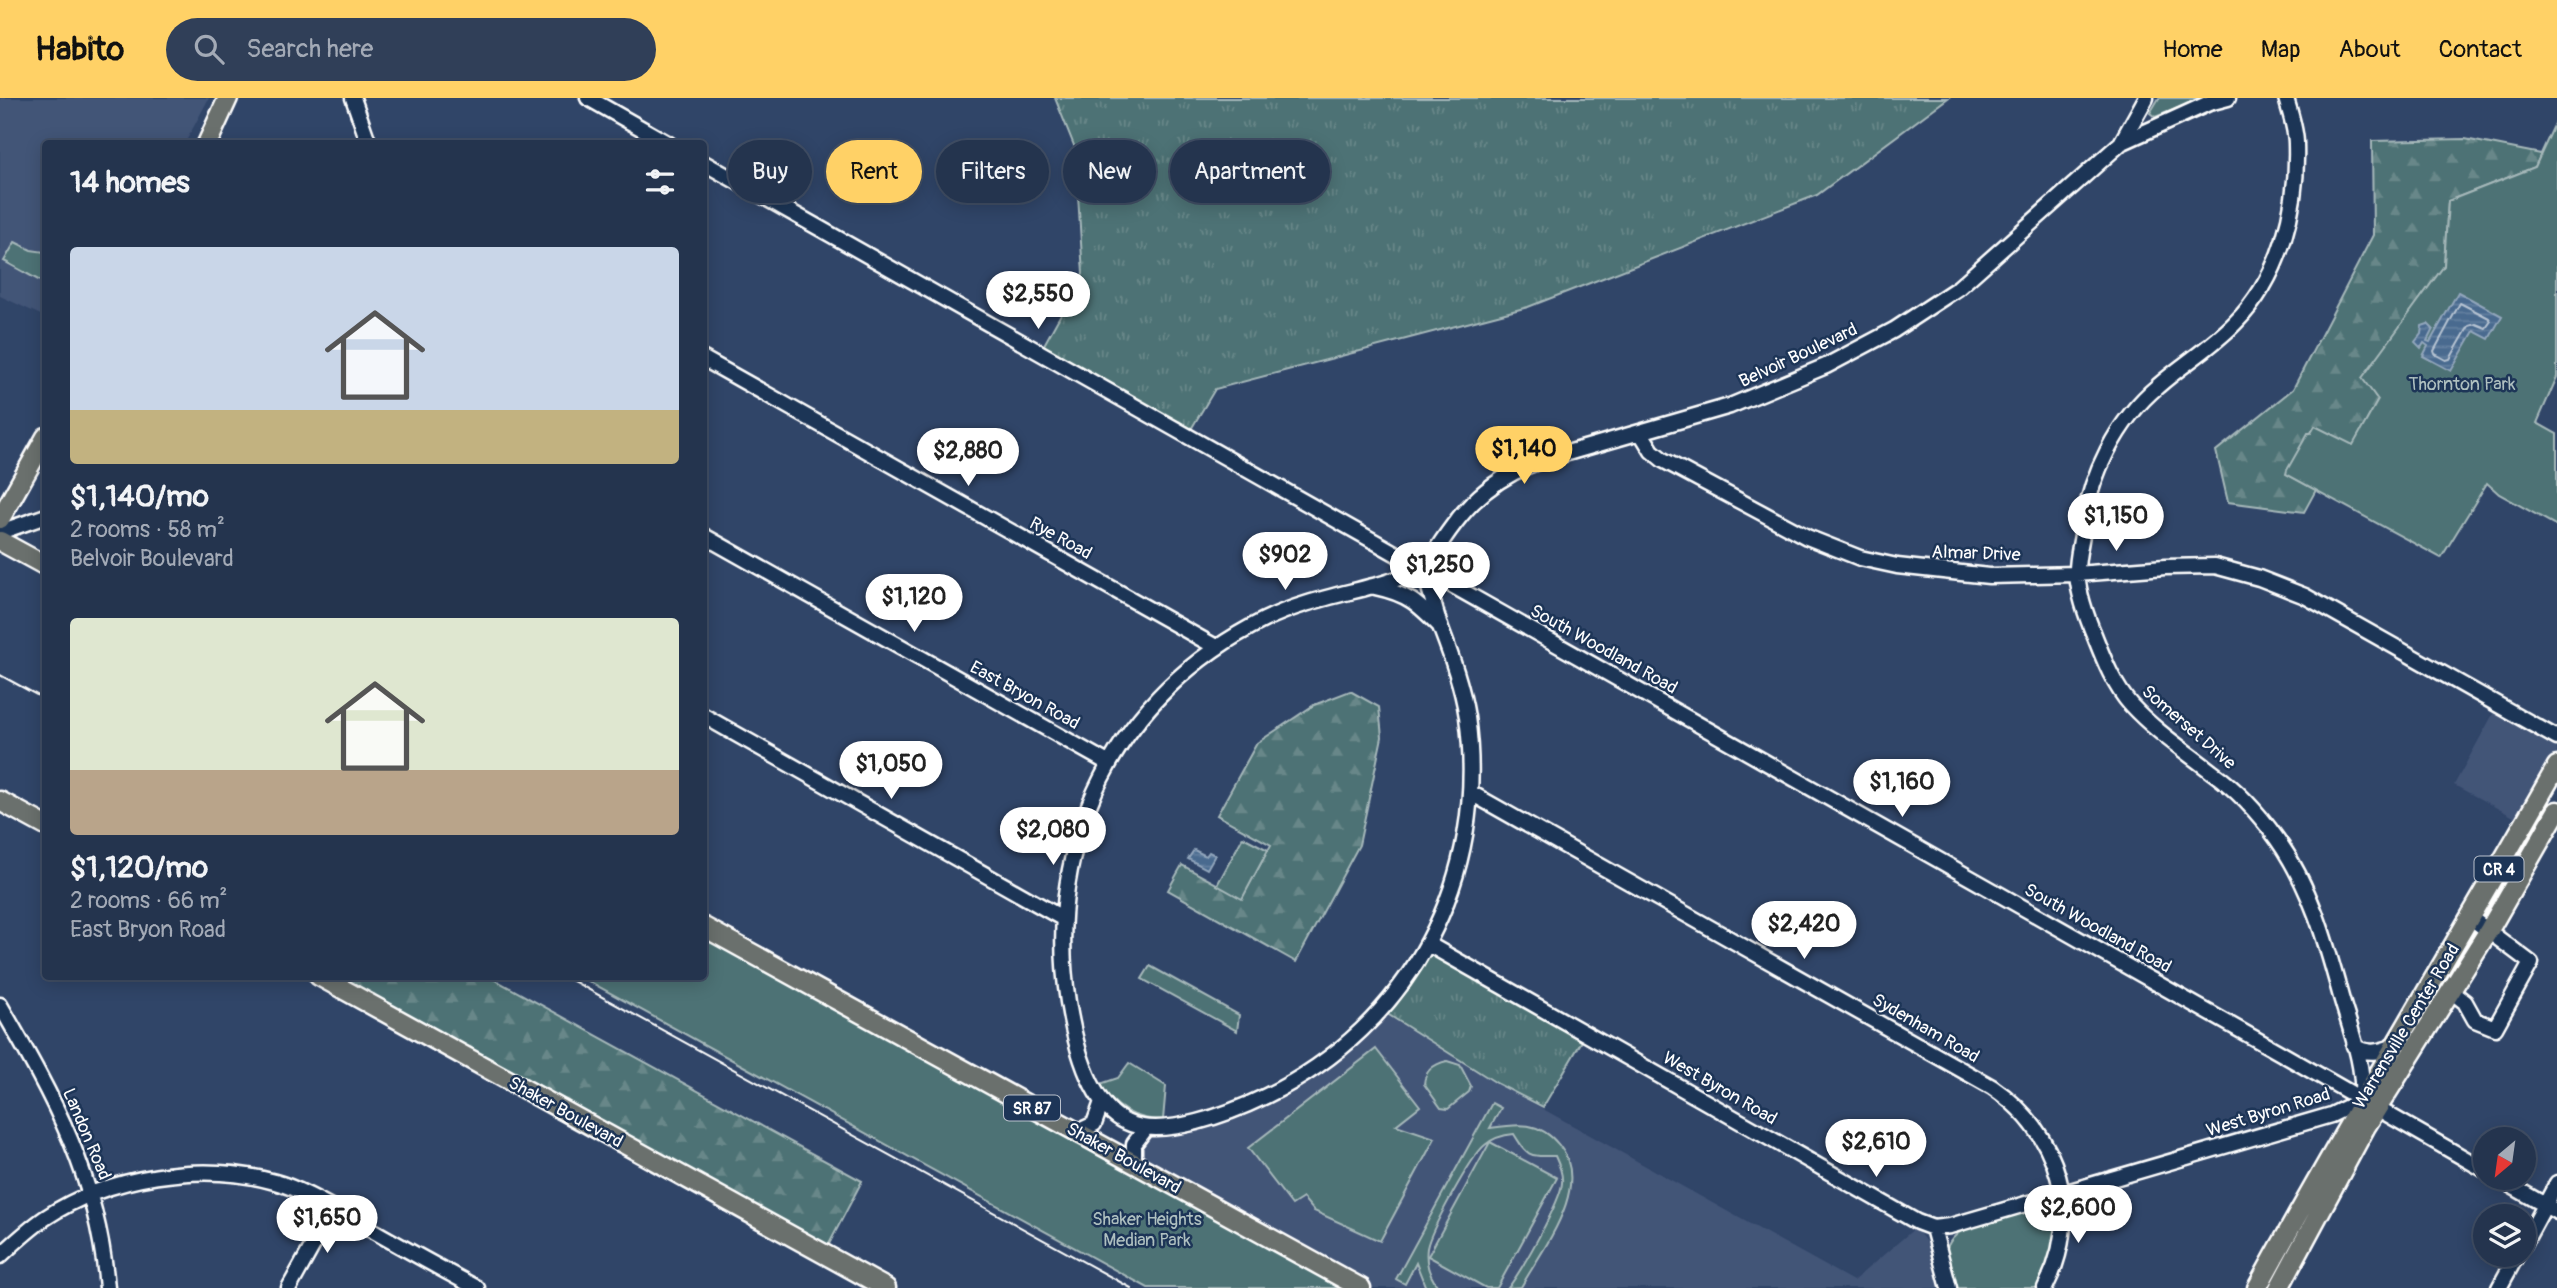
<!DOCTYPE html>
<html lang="en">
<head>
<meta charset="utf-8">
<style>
	body { margin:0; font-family:Pangolin,sans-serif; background:#303f58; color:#f1f3f6; height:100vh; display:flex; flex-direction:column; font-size:26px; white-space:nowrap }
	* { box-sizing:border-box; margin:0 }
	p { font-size:23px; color:#a3aab6 }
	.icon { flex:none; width:38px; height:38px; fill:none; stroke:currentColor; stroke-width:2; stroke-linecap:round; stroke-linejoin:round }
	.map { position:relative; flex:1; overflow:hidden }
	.details { position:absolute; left:42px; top:42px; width:665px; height:840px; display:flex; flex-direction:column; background:#24344e; border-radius:7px; box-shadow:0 4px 18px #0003,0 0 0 2px #414f66 }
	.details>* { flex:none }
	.top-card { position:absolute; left:728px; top:42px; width:665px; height:63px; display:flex; gap:14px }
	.needle { width:46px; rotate:209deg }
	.buttons { position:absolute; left:2473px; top:1029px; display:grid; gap:14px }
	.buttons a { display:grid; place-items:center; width:63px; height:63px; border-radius:50%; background:#24344e; box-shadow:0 4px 18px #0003,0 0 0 2px #414f66; font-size:35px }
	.price { position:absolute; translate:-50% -60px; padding:0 16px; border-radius:24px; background:#fff; color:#222; font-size:23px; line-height:46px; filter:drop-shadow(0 2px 4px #0008) }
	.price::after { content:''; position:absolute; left:50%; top:42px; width:21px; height:16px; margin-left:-10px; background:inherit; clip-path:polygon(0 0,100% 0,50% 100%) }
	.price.active { background:#ffd166; color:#111 }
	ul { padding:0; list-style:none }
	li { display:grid; align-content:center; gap:14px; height:371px; padding:0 28px }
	li span { display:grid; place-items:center; height:217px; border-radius:7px; color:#555 }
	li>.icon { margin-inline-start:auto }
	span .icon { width:126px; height:126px; fill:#fffc; stroke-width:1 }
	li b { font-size:30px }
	h2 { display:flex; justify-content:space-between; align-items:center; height:84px; padding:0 28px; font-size:30px }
	.pill { padding:0 24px; border-radius:32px; background:#24344e; box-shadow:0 4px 18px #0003,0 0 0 2px #414f66; font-size:24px; line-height:63px }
	.pill.active { background:#ffd166; color:#111 }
	header { display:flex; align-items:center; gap:42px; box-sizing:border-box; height:98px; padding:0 35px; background:#ffd166; color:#111 }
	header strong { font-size:33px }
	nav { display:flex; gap:38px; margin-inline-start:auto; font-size:24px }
	.search { width:490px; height:63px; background:#303f58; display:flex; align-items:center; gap:18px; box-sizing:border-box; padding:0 24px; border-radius:38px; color:#a3aab6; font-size:26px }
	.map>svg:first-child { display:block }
	.built { fill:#425477 }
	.grass { fill:url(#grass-tufts); stroke:#a6b8ba; stroke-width:2 }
	.forest { fill:url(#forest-firs); stroke:#a6b8ba; stroke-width:2 }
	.park { fill:#4d7274; stroke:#a6b8ba; stroke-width:2 }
	.water { fill:url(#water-rules); stroke:#92a6bc; stroke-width:2 }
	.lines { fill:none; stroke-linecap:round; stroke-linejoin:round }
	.shore { stroke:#b6c3d2; stroke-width:2 }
	.minor-casing { stroke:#fff; stroke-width:19 }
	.major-casing { stroke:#fff; stroke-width:23 }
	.minor { stroke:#1d3557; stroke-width:14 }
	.major { stroke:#6b706d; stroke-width:18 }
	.tram { stroke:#fff; stroke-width:2 }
	.labels { text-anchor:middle; stroke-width:5; stroke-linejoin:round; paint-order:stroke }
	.shield { fill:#1d3557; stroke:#bbc2cd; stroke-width:2 }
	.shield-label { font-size:16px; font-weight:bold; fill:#fff }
	.street-label { font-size:18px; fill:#fff; stroke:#1d3557 }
	.park-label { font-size:18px; fill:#afc0c0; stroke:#1d3557 }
</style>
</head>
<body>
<header>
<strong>Habito</strong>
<div class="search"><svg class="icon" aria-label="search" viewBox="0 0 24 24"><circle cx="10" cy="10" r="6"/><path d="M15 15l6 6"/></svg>Search here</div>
<nav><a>Home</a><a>Map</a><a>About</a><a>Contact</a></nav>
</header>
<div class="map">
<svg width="2557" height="1190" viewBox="0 0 2557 1190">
	<defs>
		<pattern id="grass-tufts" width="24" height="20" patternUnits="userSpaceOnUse" patternTransform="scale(1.75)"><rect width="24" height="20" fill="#4d7274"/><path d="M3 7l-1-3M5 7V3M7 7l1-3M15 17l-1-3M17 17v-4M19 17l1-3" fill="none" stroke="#688789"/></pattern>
		<pattern id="forest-firs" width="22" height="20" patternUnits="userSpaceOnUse" patternTransform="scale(1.75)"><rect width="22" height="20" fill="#4d7274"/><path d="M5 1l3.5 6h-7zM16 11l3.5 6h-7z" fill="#688789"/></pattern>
		<pattern id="water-rules" width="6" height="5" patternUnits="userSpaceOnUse" patternTransform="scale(1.75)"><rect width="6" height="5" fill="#496a8f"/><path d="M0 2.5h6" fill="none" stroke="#6480a0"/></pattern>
	</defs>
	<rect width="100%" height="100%" fill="#304568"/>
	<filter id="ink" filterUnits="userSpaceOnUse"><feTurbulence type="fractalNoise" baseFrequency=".0143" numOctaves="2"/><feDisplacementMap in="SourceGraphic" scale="14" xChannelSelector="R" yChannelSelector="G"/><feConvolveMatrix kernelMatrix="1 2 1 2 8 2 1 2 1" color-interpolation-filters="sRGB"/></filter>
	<g filter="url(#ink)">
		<path class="built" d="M0 0H209L185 45 46 46 45 219 0 198Z
			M2498 607 2557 640V668L2525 725 2454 687Z
			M1385 916 1498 986 1853 1183 1915 1130 1927 1145 1943 1190H1370L1141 1062 1140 1046 1146 1038 1179 1033 1263 1006 1290 992 1340 958Z"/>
		<path class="grass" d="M1055 0H1948L1817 97 1528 209 1215 291 1187 338 1040 254 1083 176 1075 50Z
			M1428 846 1586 936 1543 1009 1498 986 1381 912Z"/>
		<path class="forest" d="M2465 41 2541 56 2535 69 2448 103 2444 168 2363 280 2378 302 2353 348 2315 328 2287 376 2316 392 2304 414 2228 404 2216 353 2293 291 2373 137 2372 43Z
			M1350 593 1379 609 1382 639 1359 747 1296 864 1168 792 1182 767 1242 800 1271 747 1217 717 1257 645 1314 607Z
			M332 879H490L862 1083 827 1150Z"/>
		<path class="park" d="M2159 0H2204L2155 19 2150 15Z
			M2557 21V279L2537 325 2557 336V428L2499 396 2487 385 2441 460 2286 376 2287 372 2308 335H2311L2315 328 2353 347 2378 302 2362 280 2444 168 2448 103 2535 69Z
			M15 144 31 152 45 154V182L42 184 4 163Z
			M1243 739 1268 752 1242 801 1217 787Z
			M704 829 1361 1190H1148L581 879 704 878Z
			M1150 868 1239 917 1237 933 1142 881Z
			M1376 951 1420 1008 1396 1027 1435 1040 1380 1143 1314 1113 1303 1100 1292 1107 1248 1050Z
			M1447 963 1460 967 1471 988 1469 994 1448 1011 1441 1010 1424 986C1425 972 1434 966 1447 963Z
			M1129 965 1166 988 1163 1022C1134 1022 1114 1010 1100 986L1118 980Z
			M1492 1005 1501 1010 1490 1030C1517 1026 1539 1022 1559 1047 1593 1088 1543 1150 1521 1189L1508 1190C1520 1175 1561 1103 1562 1085 1563 1076 1559 1067 1555 1058 1528 1058 1528 1059 1514 1036 1503 1037 1493 1040 1485 1047 1472 1057 1430 1133 1427 1150 1425 1165 1430 1179 1439 1190H1426L1416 1165 1405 1186 1396 1181Z
			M1490 1044 1557 1080 1497 1190H1486L1428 1158Z
			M2041 1107 2054 1114C2062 1139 2050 1167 2038 1190H1956C1953 1180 1947 1168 1946 1158 1944 1124 2016 1114 2041 1107Z"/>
		<path class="water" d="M2458 194 2502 218 2489 241 2474 233 2451 273 2423 258 2428 248 2424 245 2421 250 2415 244 2421 236 2422 228 2428 226 2433 231 2427 243 2430 244Z
			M1194 752 1206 758 1209 754 1215 757 1207 771 1188 761Z"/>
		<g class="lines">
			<path class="shore" d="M2460 205 2489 220 2491 223 2486 230 2476 226 2469 228 2450 261 2446 262 2435 256 2434 253Z"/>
			<g class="minor-casing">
				<path id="minor" d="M353 0 369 46
					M588 0 669 46
					M2286 0C2290 15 2296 31 2296 46 2298 109 2281 179 2235 225 2212 249 2183 266 2158 288 2117 322 2089 379 2083 431 2081 445 2076 463 2077 477 2079 498 2087 520 2095 539 2104 562 2114 588 2131 607 2155 633 2184 652 2212 674 2236 691 2260 717 2277 741 2311 789 2326 844 2341 899 2350 931 2365 968 2362 1002
					M2121 45 2209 5 2228 0
					M704 65 2284 957 2485 1072
					M704 261 1216 549
					M1641 335 1652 353 1663 362 1807 439 1860 460 1897 468 1989 478 2077 476 2165 469 2215 468 2259 480 2305 498 2557 640
					M0 434 46 418
					M704 438 1108 665
					M1424 472C1430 492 1435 512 1441 531 1452 560 1462 588 1467 619 1489 779 1411 928 1266 998 1231 1015 1162 1042 1126 1024 1088 1006 1074 941 1068 904 1043 743 1117 595 1264 522 1299 505 1335 498 1373 488 1390 484 1407 477 1424 472Z
					M1424 472C1455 419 1483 382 1543 362L1730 308 1826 268 1894 232 1958 190 2121 45 2146 0
					M1375 489C1408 496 1417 505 1440 528
					M704 618 1062 820
					M1471 695 1992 989C2060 1035 2083 1116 2045 1190
					M1428 846 1917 1124 1933 1130 1950 1128 2331 1017 2362 1002
					M2451 893 2465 904 2475 922 2495 930 2531 865 2471 820
					M0 907C54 1001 98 1079 107 1190
					M2354 948C2368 957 2378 954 2393 949
					M1077 1034 1094 1026 1102 1004
					M1134 1065V1046L1146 1030
					M2498 1080 2557 1114
					M1933 1130 1949 1190
					M2524 1146 2557 1085
					M0 1158C14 1145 29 1131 45 1120 108 1078 202 1063 275 1084 301 1091 332 1110 356 1123 396 1146 436 1168 477 1190
					M289 1190 333 1111
					M2499 1190 2517 1157"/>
			</g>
			<g class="major-casing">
				<path id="major" d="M207 46 228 0
					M0 421 46 339
					M0 443 46 468
					M0 703 46 728
					M704 829 1361 1190
					M319 878 886 1190
					M2257 1190C2353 1014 2458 843 2557 668
					M2279 1190 2365 1030 2489 832 2557 713"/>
			</g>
			<use href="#minor" class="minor"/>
			<use href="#major" class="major"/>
			<path class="tram" d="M0 577 46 602
				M564 878 1131 1190"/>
		</g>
	</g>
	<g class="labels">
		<g class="shield">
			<rect x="2474.5" y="758.5" width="49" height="25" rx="5"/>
			<rect x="1004" y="997.5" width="56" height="25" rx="5"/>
		</g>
		<g class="shield-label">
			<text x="2499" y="777">CR 4</text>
			<text x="1032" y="1016">SR 87</text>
		</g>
		<g class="street-label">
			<text transform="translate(1798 257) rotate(-25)" y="6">Belvoir Boulevard</text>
			<text transform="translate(1061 440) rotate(29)" y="6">Rye Road</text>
			<text transform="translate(1976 455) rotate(2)" y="6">Almar Drive</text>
			<text transform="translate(1604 551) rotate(29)" y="6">South Woodland Road</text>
			<text transform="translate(1025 597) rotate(29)" y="6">East Bryon Road</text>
			<text transform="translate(2189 629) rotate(41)" y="6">Somerset Drive</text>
			<text transform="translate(2098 830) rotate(29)" y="6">South Woodland Road</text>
			<text transform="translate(2406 928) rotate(-59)" y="6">Warrensville Center Road</text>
			<text transform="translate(1926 930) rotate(30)" y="6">Sydenham Road</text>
			<text transform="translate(1720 990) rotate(30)" y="6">West Byron Road</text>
			<text transform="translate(566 1014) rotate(29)" y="6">Shaker Boulevard</text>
			<text transform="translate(2268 1014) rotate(-17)" y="6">West Byron Road</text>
			<text transform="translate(87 1036) rotate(67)" y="6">Landon Road</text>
			<text transform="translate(1124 1060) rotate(29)" y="6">Shaker Boulevard</text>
		</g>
		<g class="park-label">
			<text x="2462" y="292">Thornton Park</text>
			<text x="1147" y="1127">Shaker Heights<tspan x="1147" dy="21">Median Park</tspan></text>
		</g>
	</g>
</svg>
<div class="buttons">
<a><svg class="needle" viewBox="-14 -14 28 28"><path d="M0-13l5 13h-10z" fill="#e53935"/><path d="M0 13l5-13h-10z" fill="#a3aab6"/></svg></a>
<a><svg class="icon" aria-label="layers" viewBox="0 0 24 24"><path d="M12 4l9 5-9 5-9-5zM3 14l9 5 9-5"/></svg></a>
</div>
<b class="price" style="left:1038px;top:233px">$2,550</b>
<b class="price active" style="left:1524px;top:388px">$1,140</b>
<b class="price" style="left:968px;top:390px">$2,880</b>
<b class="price" style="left:2116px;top:455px">$1,150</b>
<b class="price" style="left:1285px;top:494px">$902</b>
<b class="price" style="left:1440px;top:504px">$1,250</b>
<b class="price" style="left:914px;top:536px">$1,120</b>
<b class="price" style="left:891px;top:703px">$1,050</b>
<b class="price" style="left:1902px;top:721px">$1,160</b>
<b class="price" style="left:1053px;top:769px">$2,080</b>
<b class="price" style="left:1804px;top:863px">$2,420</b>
<b class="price" style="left:1876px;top:1081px">$2,610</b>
<b class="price" style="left:2078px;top:1147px">$2,600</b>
<b class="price" style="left:327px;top:1157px">$1,650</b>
<div class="top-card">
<a class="pill">Buy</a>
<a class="pill active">Rent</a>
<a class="pill">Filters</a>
<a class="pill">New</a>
<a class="pill">Apartment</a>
</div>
<section class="details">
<h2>14 homes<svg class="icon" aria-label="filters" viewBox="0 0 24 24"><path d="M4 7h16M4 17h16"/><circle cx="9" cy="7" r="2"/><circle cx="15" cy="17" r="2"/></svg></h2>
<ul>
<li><span style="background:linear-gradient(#c9d6e8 75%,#c2b280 0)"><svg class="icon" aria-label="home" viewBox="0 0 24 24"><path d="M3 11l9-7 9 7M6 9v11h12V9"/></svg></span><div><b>$1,140/mo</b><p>2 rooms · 58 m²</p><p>Belvoir Boulevard</p></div></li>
<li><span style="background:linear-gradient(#dfe7d0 70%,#b9a48a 0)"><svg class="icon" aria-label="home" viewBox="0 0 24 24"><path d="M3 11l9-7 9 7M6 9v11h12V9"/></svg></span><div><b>$1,120/mo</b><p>2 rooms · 66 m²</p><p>East Bryon Road</p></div></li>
</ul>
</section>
</div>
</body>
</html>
